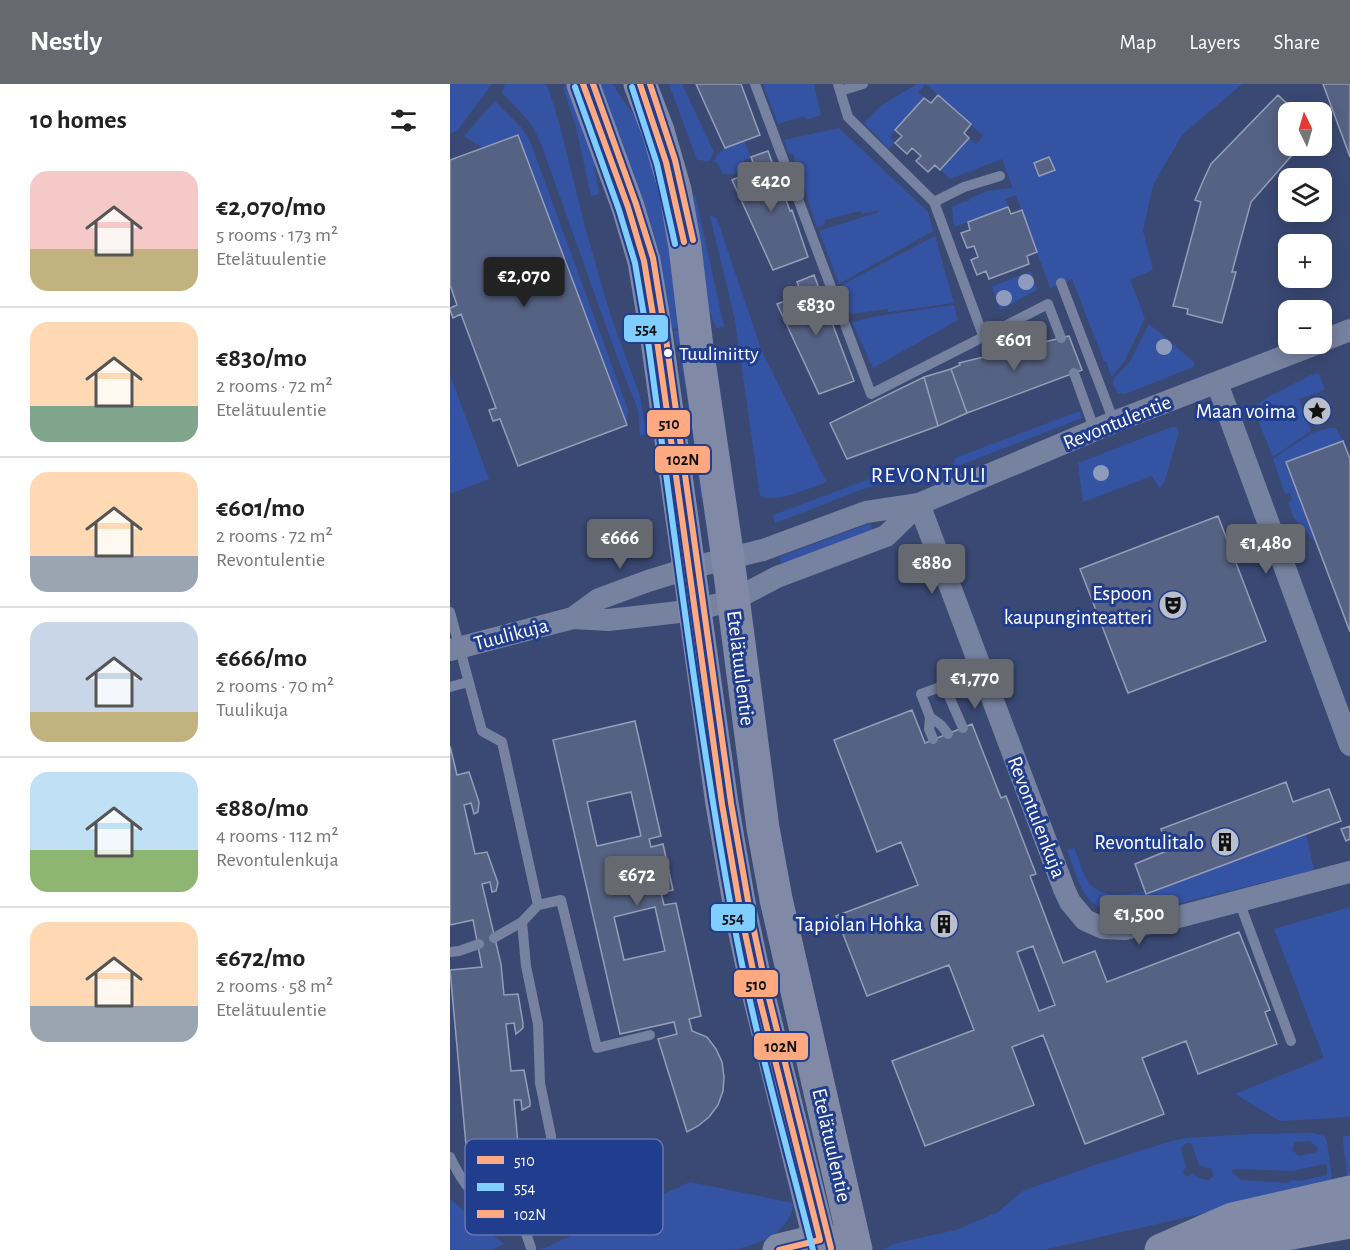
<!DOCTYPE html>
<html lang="en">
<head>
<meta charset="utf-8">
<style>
	body { margin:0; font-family:"Alegreya Sans",sans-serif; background:#f6f6f6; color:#222; height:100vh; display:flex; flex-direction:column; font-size:22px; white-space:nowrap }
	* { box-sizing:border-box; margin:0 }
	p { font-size:20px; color:#767676 }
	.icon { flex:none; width:33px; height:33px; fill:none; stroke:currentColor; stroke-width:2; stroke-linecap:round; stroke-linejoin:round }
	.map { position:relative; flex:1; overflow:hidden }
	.drawer { display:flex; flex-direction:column; background:#fff; width:450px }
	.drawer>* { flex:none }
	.needle { width:39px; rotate:355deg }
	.tools { position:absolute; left:828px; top:18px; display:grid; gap:12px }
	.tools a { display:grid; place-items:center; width:54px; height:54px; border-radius:12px; background:#fff; box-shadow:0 3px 15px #0003; font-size:30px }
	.price { position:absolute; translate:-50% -51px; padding:0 14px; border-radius:6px; background:#66696f; color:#fff; font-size:20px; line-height:39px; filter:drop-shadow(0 2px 3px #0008) }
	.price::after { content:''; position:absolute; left:50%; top:36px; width:18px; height:14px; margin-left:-9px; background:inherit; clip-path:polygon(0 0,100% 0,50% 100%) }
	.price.on { background:#222; color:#fff }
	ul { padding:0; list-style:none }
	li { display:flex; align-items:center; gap:18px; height:150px; padding:0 30px }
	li+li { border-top:2px solid #e0e0e0 }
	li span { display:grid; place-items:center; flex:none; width:168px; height:120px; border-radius:18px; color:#555 }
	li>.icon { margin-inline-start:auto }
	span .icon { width:72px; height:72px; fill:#fffc; stroke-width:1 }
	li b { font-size:26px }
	h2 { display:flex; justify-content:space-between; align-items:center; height:72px; padding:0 30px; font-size:26px }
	header { display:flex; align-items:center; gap:36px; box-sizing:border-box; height:84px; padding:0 30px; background:#66696f; color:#fff }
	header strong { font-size:28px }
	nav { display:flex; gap:33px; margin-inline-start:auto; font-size:21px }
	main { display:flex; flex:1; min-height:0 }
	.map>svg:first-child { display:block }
	.green { fill:#3553a3; fill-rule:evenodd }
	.building { fill:#566284; stroke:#959eb7; stroke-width:1.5; fill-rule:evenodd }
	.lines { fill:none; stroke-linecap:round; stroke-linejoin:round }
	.service { stroke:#7682a0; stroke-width:10 }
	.minor { stroke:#7682a0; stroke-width:22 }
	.primary { stroke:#808aa7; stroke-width:33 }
	.motorway { stroke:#818ba7; stroke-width:33 }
	.bus-1-casing { stroke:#213d8d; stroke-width:10 }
	.bus-2-casing { stroke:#213d8d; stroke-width:10 }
	.bus-3-casing { stroke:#213d8d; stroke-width:10 }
	.bus-1 { stroke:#ffa980; stroke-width:6 }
	.bus-2 { stroke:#80cdff; stroke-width:6 }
	.bus-3 { stroke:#ffa980; stroke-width:6 }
	.tree { fill:#8f9bbd }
	.bus-dot { fill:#fff; stroke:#213d8d; stroke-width:2 }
	.labels { text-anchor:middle; stroke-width:6; stroke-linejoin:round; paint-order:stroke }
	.bus-label { font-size:20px; fill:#fff; stroke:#213d8d; text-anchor:start }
	.poi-label { font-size:21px; fill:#fff; stroke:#213d8d; text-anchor:end }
	.street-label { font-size:21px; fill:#fff; stroke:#213d8d }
	.neighbourhood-label { font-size:22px; letter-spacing:1.5px; fill:#fff; stroke:#213d8d }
	.key { fill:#213d8d; stroke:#6477af; stroke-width:1.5 }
	.key-label { font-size:16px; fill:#fff }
	.line-badge { stroke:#213d8d; stroke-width:2 }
	.pale-badge-label { font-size:16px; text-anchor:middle; font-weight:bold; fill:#111 }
</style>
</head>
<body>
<header>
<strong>Nestly</strong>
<nav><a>Map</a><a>Layers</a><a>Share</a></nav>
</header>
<main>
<section class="drawer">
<h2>10 homes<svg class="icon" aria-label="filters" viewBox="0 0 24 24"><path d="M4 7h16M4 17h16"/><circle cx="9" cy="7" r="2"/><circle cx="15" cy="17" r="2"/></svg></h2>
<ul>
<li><span style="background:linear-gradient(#f6c9c9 65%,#c2b280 0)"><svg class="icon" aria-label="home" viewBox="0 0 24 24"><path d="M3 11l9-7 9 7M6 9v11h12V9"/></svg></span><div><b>€2,070/mo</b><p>5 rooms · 173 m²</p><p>Etelätuulentie</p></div></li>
<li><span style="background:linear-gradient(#ffd9b3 70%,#7fa58c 0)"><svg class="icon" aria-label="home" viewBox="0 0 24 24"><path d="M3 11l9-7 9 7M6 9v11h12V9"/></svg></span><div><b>€830/mo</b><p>2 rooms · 72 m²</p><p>Etelätuulentie</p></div></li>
<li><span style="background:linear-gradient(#ffd9b3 70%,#9aa5b1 0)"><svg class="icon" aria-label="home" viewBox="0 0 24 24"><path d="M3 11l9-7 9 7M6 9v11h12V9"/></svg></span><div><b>€601/mo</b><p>2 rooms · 72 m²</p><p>Revontulentie</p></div></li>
<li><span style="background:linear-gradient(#c9d6e8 75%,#c2b280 0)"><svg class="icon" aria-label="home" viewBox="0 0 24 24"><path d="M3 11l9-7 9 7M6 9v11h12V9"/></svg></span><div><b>€666/mo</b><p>2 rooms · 70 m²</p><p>Tuulikuja</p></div></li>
<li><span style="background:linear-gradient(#bfe0f5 65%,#8fb573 0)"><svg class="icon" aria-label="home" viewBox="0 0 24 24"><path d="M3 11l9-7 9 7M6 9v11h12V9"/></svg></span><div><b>€880/mo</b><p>4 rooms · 112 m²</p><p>Revontulenkuja</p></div></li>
<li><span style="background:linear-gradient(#ffd9b3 70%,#9aa5b1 0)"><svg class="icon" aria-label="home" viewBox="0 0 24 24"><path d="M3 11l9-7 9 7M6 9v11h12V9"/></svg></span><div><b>€672/mo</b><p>2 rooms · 58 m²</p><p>Etelätuulentie</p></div></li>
</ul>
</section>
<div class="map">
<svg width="900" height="1166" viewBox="0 0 900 1166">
	<rect width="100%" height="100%" fill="#3a4974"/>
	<path class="green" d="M0 0H42L7 47 0 49Z
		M55 0H95L98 3 110 42 135 143 159 227 190 312 196 350 190 352 188 326 166 270 90 57 79 37 52 9Z
		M152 0H163C170 14 181 25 188 38 218 100 223 177 233 243L221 245 146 2Z
		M219 0H232L264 68 259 77 247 76Z
		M313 0H364L371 31 356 36 354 32 328 40Z
		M467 0H792L732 51 703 101 693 147 703 186 680 196 695 234 675 276 663 292H661L656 277H654L622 195 600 204 566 111 555 115 558 123 504 143 502 123 515 117 516 118 519 117V115L537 107 563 104 552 75 500 95 490 86 519 54 526 60 533 52 476 0 468 8 474 14 440 53 445 59 439 65 414 39 432 21Z
		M119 1 143 72 149 110 141 112 126 43 113 3Z
		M45 17 71 43 80 57 178 326 177 341 68 51 33 64 14 52Z
		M389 44 478 128 483 147 389 200 369 147 429 128V126L412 130 410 127 375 136 374 141 367 143 343 70H339L334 56Z
		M294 57 301 73 294 77 298 86 283 90H273L268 80 264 77C270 64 281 62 294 57Z
		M245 110 274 243 266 244 257 220 237 113Z
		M260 132H263L267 135 311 265 376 397 372 400C356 405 324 420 310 412L285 236Z
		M485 152 504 219 438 228V225L400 230 390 202Z
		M581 187 587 206 550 226 542 203Z
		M504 221 508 236 423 284 402 238 427 232Z
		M699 240 743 277 745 281 741 284 675 310 668 309 663 300 664 294 679 279Z
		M232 246 255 414H251C243 358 238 301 223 247Z
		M869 289 875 306 849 315 861 347 823 373 807 334 808 320 818 313 861 291Z
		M0 291 39 395 0 410Z
		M630 327 632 334 503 384 505 374Z
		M722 343H727L729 348 714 399 709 404 702 392 633 418 628 379Z
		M878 344H886L893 357 836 378 866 459 844 434 838 418 842 416 840 409 835 410 823 375 862 349Z
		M481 381H486L490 387C478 398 456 393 440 397 401 407 363 426 325 439L323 431 422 394Z
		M420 439 423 447 332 481 329 473Z
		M856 750 864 786 682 831C635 829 632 807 618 768V765L624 764C629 774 631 786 637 796 649 816 676 811 695 807L697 810Z
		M900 823V1033L830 1037 785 1010 874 974 824 845Z
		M863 1049 874 1052 877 1057 882 1095 897 1092 893 1057V1053L900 1051V1096L593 1166H433L443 1160 506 1146 548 1128 573 1107 642 1082 715 1059 735 1054 800 1050ZM860 1057 868 1064 867 1068 849 1072 842 1066 845 1058ZM739 1058 742 1061 749 1081 762 1085 763 1092 759 1096 748 1094 743 1089 737 1093 733 1088 736 1083 731 1065 733 1061ZM874 1080 877 1081V1091L851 1097 840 1096 838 1099 791 1096 781 1087 784 1085 843 1087Z
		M240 1098 343 1119C342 1149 303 1164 278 1166 259 1166 238 1166 219 1166 176 1166 133 1166 90 1166Z
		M0 1115 54 1160 42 1166H0Z"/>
	<path class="building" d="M246 0H291L310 51 275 64Z
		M873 0H900V73Z
		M488 11 521 40 514 49 519 54 490 86 485 81 478 88 466 77 471 72 462 64 457 70 445 59 452 52 445 46 474 14 481 19Z
		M828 11 846 28H838V62H850L801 118 782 188H786L772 239 737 230 738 225 723 222 751 118 745 116 753 97 761 80Z
		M68 51 177 341 68 382 50 335 43 337 39 326 46 324 11 230 3 234 0 226V224L7 221 0 201V76Z
		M318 67 340 127 342 126 358 173 323 186 282 96 306 86 301 73Z
		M599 73 605 86 589 92 584 79Z
		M558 123 561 130 572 126 587 168 577 172 579 180 539 195 536 187 527 191 521 176 528 173 524 162 517 164 511 149 520 146 518 138Z
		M364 191 404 297 369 310 327 220 352 211 347 198Z
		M619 252 632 286 517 329 501 285 510 281 509 279Z
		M501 285 517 329 488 342 474 293Z
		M474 293 488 342 397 375 380 339Z
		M893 357 900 375V548L836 378Z
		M768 432 816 557 678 609 630 485Z
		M462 626 475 659 522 640 551 714 556 712 586 790 580 792 613 879 645 867 657 898 789 848 820 926 815 928 827 960 748 990 736 957 692 974 714 1030 635 1060 593 951 562 963 584 1021 475 1062 442 977 524 946 499 881 417 912 386 832 468 801 451 758 427 768 384 656ZM583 862 605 921 589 927 567 868Z
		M185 637 211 752 199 755 201 763 213 760 223 806 211 809 214 821 226 819 251 932 239 935 242 947 257 953 266 965 272 978 274 993 273 1007 268 1021 259 1033 248 1042 237 1048 208 955 227 950 224 938 170 950 103 656ZM181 708 191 752 147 762 137 718ZM205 823 215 867 174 876 164 833Z
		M0 662 7 691 19 688 29 718 28 728 24 730 21 719 14 721 25 770 37 768 48 799 46 807 42 808 40 798 32 800 51 880 54 911 68 910 73 939V944L66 950 64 939 56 940 61 987 74 986 80 1018V1022L72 1026 71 1016H64L68 1060 51 1062V1057L16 1061 0 886 32 883 23 836 0 841Z
		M836 698 843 718 879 705 891 737 696 810 685 780 719 766 711 745Z
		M900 742V755L896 757 891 745Z"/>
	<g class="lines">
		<path class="service" d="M305 0 421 310 598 220 611 254
			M388 0 398 33 484 118 534 254
			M390 7 413 0
			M484 118 514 103 550 92
			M611 199 664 338
			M624 289 645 347
			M0 528 32 647 52 658 88 821
			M494 601 513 644
			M0 603 18 598
			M480 633 491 641 498 650
			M483 655 479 645 480 633 471 610 532 588
			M789 817 841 957
			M44 854 72 838
			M0 868 9 867 29 860
			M0 1073C19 1113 29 1118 70 1132
			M81 1164 70 1132 96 1104 103 1084 101 1052 90 999 88 940 76 882 72 838 88 821 111 816 147 964 200 951"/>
		<path class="minor" d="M872 257 900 246
			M767 299 900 661
			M469 420 614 805 620 818 635 836 653 844 675 845 732 832 900 788
			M123 534 149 515 198 497 240 484 313 466 416 428 469 420 664 338 866 260
			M0 566 123 534 158 536 203 531 246 526 283 516 327 493 436 452 469 420"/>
		<path class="primary" d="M133 0 178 123 194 177 206 249 272 720 291 830 306 900 372 1166
			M190 0 208 47 225 106 235 163 247 263 278 475 313 744 326 815 406 1166"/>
		<path class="motorway" d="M329 1166 370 1156 405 1163
			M711 1166 782 1135 900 1108
			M752 1166 900 1138"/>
		<g class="bus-1-casing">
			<path id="bus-1" d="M133 0 178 123 194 177 206 249 272 720 291 830 306 900 370 1156 329 1166
				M190 0 216 78 234 158"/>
		</g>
		<g class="bus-2-casing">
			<path id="bus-2" d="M125 3 169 126 185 179 197 250C224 443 247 638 282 829 302 941 335 1055 363 1166
				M182 3 207 80 225 160"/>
		</g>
		<g class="bus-3-casing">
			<path id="bus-3" d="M143 0 186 120 203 174 215 248 281 719 300 828 315 898 381 1164
				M200 0 225 76 243 156"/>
		</g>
		<use href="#bus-1" class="bus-1"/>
		<use href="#bus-2" class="bus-2"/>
		<use href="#bus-3" class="bus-3"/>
	</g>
	<g class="tree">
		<circle cx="576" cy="198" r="8"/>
		<circle cx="554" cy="214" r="8"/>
		<circle cx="714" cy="263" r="8"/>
		<circle cx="651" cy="389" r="8"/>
	</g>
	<defs>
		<g id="sight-disc" transform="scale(1.5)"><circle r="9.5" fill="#babfce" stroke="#213d8d"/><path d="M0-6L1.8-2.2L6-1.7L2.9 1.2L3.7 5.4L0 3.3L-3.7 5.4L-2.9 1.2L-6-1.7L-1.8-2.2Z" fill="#111"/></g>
		<g id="theatre-disc" transform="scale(1.5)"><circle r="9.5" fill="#babfce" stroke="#213d8d"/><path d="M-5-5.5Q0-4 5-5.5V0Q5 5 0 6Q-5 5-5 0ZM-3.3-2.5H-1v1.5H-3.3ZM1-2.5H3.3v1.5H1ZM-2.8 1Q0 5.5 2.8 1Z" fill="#111"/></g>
		<g id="building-disc" transform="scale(1.5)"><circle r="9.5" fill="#babfce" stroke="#213d8d"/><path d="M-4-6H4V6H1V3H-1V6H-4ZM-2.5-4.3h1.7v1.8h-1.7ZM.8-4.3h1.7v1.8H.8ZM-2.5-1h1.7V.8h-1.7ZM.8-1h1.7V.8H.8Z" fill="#111"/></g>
	</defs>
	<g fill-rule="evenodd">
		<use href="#sight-disc" x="867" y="327"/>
		<use href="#theatre-disc" x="723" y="521"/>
		<use href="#building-disc" x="775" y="758"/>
		<use href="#building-disc" x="494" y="840"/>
	</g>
	<circle class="bus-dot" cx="218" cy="269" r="5"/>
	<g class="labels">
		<g class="bus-label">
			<text x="229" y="276">Tuuliniitty</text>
		</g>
		<g class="poi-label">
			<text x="846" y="334">Maan voima</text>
			<text x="702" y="516">Espoon<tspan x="702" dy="24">kaupunginteatteri</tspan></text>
			<text x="754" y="765">Revontulitalo</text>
			<text x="473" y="847">Tapiolan Hohka</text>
		</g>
		<g class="street-label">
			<text transform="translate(667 338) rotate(-22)" y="7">Revontulentie</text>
			<text transform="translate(61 550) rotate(-15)" y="7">Tuulikuja</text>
			<text transform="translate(291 584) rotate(83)" y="7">Etelätuulentie</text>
			<text transform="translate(587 733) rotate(69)" y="7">Revontulenkuja</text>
			<text transform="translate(382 1061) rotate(77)" y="7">Etelätuulentie</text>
		</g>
		<g class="neighbourhood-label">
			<text x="479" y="398">REVONTULI</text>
		</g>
	</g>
	<rect x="15" y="1055" width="198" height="96" rx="9" class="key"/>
	<rect x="27" y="1072" width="27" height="8" fill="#ffa980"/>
	<rect x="27" y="1099" width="27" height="8" fill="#80cdff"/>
	<rect x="27" y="1126" width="27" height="8" fill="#ffa980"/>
	<g class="key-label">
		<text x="64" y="1082">510</text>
		<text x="64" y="1109">554</text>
		<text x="64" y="1136">102N</text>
	</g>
	<g class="line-badge">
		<rect x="173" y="230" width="46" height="29" rx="6" fill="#80cdff"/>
		<rect x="196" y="325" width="45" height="29" rx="6" fill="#ffa980"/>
		<rect x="204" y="361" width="57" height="29" rx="6" fill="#ffa980"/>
		<rect x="260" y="819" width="46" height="29" rx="6" fill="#80cdff"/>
		<rect x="283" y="885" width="46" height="29" rx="6" fill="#ffa980"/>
		<rect x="303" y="948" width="56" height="29" rx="6" fill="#ffa980"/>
	</g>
	<g class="pale-badge-label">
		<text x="196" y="250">554</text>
		<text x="219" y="345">510</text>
		<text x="233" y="381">102N</text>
		<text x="283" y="839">554</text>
		<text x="306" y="906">510</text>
		<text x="331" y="968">102N</text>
	</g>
</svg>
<div class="tools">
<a><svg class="needle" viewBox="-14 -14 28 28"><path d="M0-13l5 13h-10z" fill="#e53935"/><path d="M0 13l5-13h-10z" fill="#767676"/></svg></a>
<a><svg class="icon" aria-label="layers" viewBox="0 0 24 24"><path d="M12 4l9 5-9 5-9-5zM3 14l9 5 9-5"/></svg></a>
<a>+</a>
<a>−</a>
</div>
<b class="price" style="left:321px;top:129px">€420</b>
<b class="price on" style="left:74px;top:224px">€2,070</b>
<b class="price" style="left:366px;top:253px">€830</b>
<b class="price" style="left:564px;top:288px">€601</b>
<b class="price" style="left:170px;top:486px">€666</b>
<b class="price" style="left:816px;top:491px">€1,480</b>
<b class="price" style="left:482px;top:511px">€880</b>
<b class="price" style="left:525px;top:626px">€1,770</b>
<b class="price" style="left:187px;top:823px">€672</b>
<b class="price" style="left:689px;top:862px">€1,500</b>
</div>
</main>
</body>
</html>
